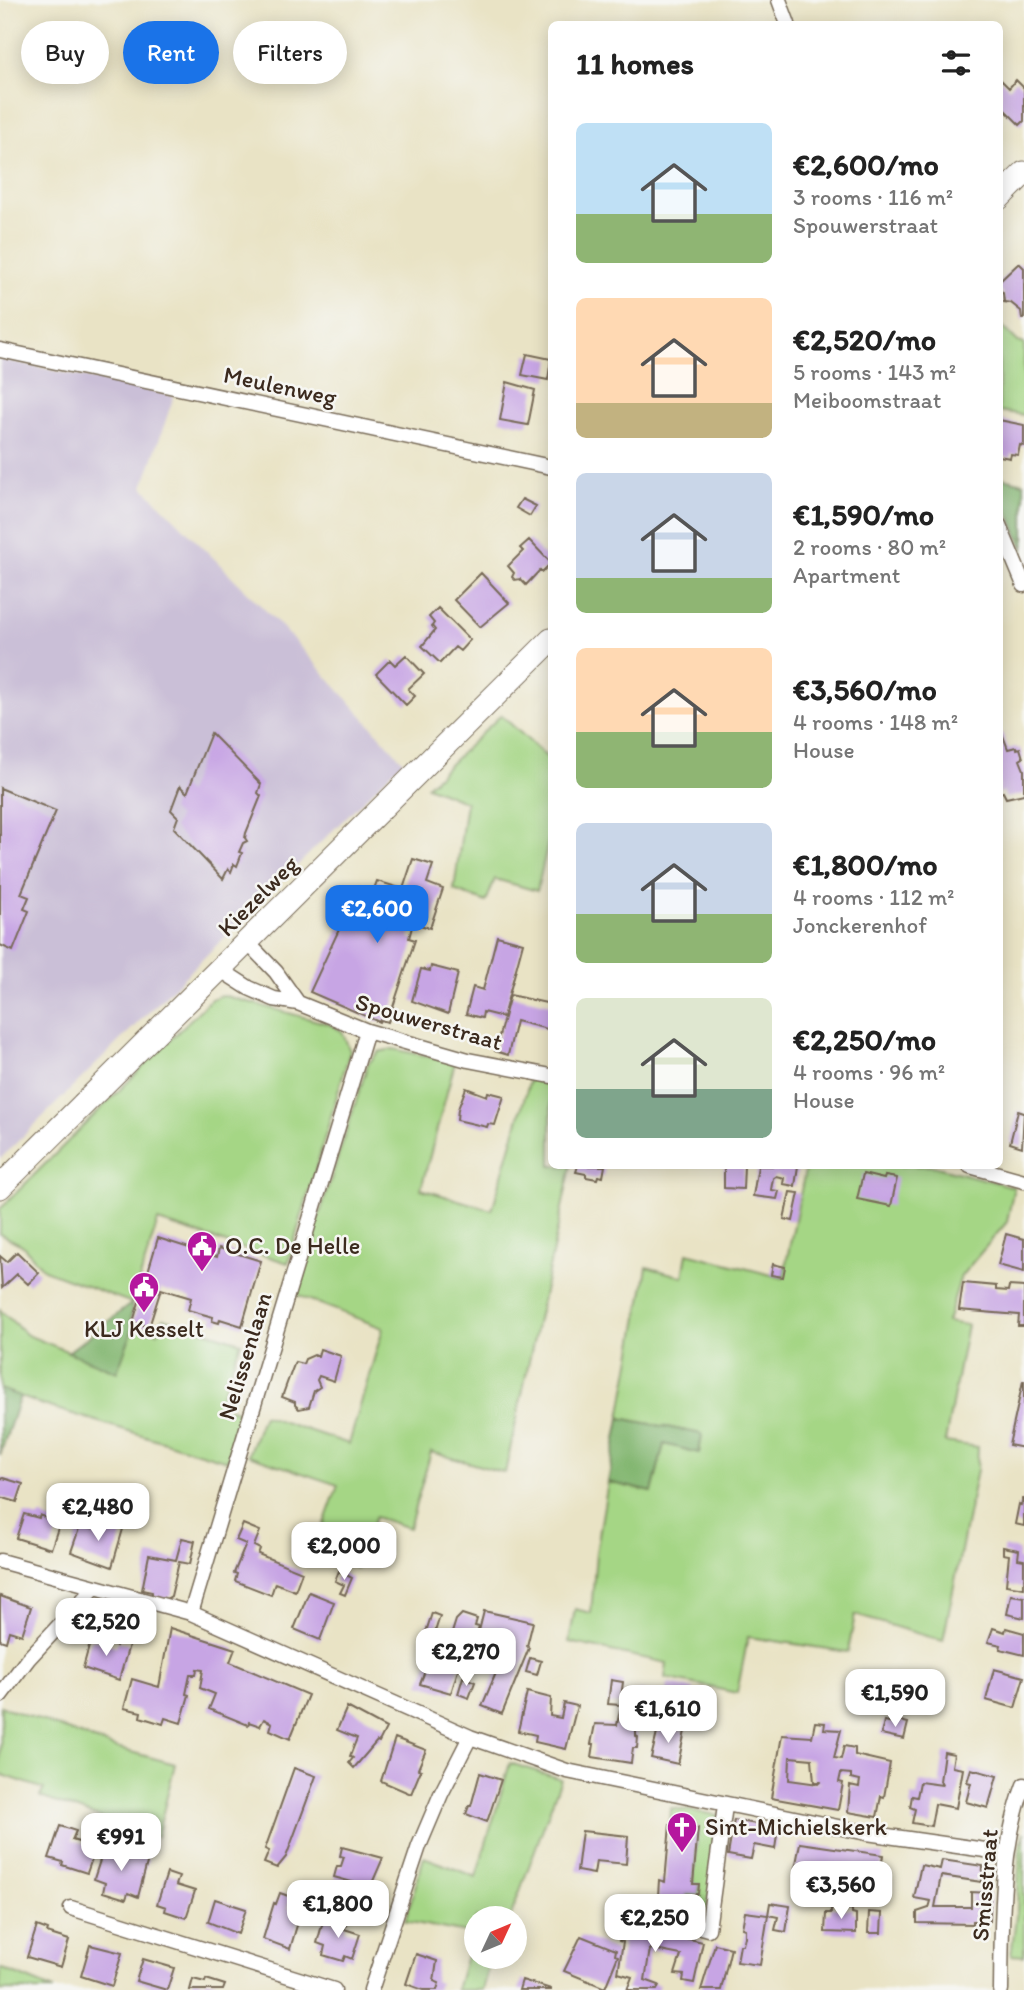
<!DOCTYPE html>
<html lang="en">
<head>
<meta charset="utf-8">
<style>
	body { margin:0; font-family:Itim,sans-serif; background:#f6f6f6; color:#222; height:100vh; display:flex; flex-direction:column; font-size:26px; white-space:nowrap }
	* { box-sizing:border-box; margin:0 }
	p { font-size:23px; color:#767676 }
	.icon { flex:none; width:38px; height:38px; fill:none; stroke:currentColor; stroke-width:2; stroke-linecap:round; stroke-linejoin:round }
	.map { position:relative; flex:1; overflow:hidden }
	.side { position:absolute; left:548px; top:21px; width:455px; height:1148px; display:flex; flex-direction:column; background:#fff; border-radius:10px; box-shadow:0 4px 18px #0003 }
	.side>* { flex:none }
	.guide { position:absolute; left:21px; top:21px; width:422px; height:63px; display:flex; gap:14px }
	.needle { width:46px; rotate:46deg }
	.controls { position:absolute; left:464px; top:1906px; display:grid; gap:14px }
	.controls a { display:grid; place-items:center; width:63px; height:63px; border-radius:50%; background:#fff; box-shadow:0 4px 18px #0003; font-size:35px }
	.price { position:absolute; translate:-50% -60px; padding:0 16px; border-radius:14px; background:#fff; color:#222; font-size:23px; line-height:46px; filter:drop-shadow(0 2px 4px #0008) }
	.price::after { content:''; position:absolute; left:50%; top:42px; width:21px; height:16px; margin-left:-10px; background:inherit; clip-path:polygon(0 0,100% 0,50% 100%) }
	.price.selected { background:#1a73e8; color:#fff }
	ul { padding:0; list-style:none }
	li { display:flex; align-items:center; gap:21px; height:175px; padding:0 28px }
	li span { display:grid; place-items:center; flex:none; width:196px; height:140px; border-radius:10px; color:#555 }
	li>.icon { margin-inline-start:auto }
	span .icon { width:84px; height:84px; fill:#fffc; stroke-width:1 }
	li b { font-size:30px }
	h2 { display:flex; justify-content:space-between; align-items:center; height:84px; padding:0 28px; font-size:30px }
	.tag { padding:0 24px; border-radius:32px; background:#fff; box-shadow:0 4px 18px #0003; font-size:24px; line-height:63px }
	.tag.selected { background:#1a73e8; color:#fff }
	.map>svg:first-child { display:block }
	.industrial { fill:#cabfd7 }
	.green { fill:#a5d685; stroke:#708052; stroke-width:2 }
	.forest { fill:#84b772; stroke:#607048; stroke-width:2 }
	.building { fill:#c7a5e4; fill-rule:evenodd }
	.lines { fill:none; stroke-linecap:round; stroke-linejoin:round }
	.street-casing { stroke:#786b58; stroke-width:17 }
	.primary-casing { stroke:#786b58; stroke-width:25 }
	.street { stroke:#fff; stroke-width:14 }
	.primary { stroke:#fff; stroke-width:23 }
	.labels { text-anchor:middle; stroke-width:5; stroke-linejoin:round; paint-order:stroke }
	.street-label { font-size:24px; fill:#3b2a1e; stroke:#f6f6f2 }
	.poi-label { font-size:24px; fill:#3b2a1e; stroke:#f6f6f2; text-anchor:start }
</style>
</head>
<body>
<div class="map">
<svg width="1024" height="1990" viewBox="0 0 1024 1990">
	<rect width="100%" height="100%" fill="#f6f6f2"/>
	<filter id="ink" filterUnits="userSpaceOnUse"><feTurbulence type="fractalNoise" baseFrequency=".0143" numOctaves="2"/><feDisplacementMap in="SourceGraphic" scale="14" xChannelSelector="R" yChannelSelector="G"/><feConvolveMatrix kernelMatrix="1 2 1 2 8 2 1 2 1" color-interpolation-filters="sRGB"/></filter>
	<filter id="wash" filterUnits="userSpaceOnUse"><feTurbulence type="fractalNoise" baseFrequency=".00686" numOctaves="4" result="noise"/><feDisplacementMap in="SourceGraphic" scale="28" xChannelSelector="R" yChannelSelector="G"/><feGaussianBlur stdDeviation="1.57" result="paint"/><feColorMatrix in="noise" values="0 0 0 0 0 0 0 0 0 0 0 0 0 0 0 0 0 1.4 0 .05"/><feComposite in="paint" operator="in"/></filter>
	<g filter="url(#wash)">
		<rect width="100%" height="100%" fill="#e9e3c5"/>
		<path class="industrial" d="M0 359 174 396 143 487 283 628 403 761 0 1159Z"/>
		<path class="green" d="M999 323 1018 342 1024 344V415L999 411Z
			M501 715 551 761V829L537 891 495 879 486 902 454 890 466 802 427 786Z
			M222 995 329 1024 342 1031 350 1051 288 1263 158 1221 132 1303 44 1270 22 1245 0 1234V1209L211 999Z
			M393 1049 455 1062 421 1189 492 1210 530 1079 551 1083V1166H571L505 1473 431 1452 409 1528 375 1517 356 1568 314 1551 338 1485 248 1455 263 1415 349 1444 383 1328 294 1294 368 1064 378 1052Z
			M806 1166H933L1014 1187 1007 1222 961 1276 947 1322 967 1325 945 1442 978 1447 977 1470 943 1641 855 1615 848 1652 748 1637 737 1693 665 1678 667 1663 569 1642 575 1609 591 1613 596 1553 608 1482 652 1492 664 1444 699 1453 702 1434 620 1418 647 1267 683 1277 687 1253 783 1278Z
			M0 1310 27 1335 111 1369 127 1324 158 1332 163 1318 241 1342 218 1405 240 1412 227 1461 40 1404 0 1389Z
			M1 1706 116 1748 175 1764 157 1837 40 1797 44 1789 0 1774Z
			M510 1763 561 1779 510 1918H476V1935L405 1921 424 1857 476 1877Z
			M671 1808 718 1815 707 1909 698 1916 683 1915 684 1900 687 1894H698L699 1885 693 1884 698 1828 670 1825Z
			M1024 1832V1956L1011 1955 1017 1909 1020 1848Z
			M466 1956 491 1957 482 1990H456Z
			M1 1968 54 1990H0Z"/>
		<path class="forest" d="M999 477 1024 483V551L999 489Z
			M132 1303 131 1323 134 1326 117 1372 68 1352Z
			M0 1389 20 1396 0 1455Z
			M620 1418 702 1434 699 1453 664 1444 652 1492 608 1482Z"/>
		<g id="blocks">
			<path class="building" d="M999 78 1009 88 1016 80 1024 88V121L1020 125 1003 108 999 111 1001 93Z
				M1019 263 1024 268V319H1022L1021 311 1011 303 1004 302 1003 293 999 289V282Z
				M527 354 551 359 548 380 522 375Z
				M507 382 535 390 528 425 500 420Z
				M999 420 1024 425V446L1020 445 1018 455 1011 454 1010 458 999 456Z
				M522 499 536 506 530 516 516 508Z
				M529 540 551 563 542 572 540 570 526 585 520 579 515 580 512 577 514 573 508 566 523 551 520 548Z
				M481 573 509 603 480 627 454 600Z
				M438 608 470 640 460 651 455 647 440 663 422 646 435 630 432 626 434 623 429 617Z
				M406 655 424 674 408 689 415 696 406 705 376 674 390 660 395 665Z
				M211 733 261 784 258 793 261 796 246 833 245 838 247 841 243 843 239 852 242 853 237 866 234 864 231 872 228 869 223 879 174 828 178 817 171 810 180 786 187 793Z
				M999 733H1002L1008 749 1016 747 1017 749 1020 748 1023 758 1020 760 1024 770V794L1006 798 1003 792 999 793Z
				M0 788 56 811 21 894 29 897 24 909 29 911 13 951 0 945Z
				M413 859 433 865 427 883 443 889 430 928 413 923 409 938 415 940 388 1022 380 1020 379 1022 310 992 342 923 344 924 353 895 370 900 377 881 403 889Z
				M497 936 523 943 503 1017 483 1012 482 1018 466 1014 473 987 483 990Z
				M431 966 458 973 448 1014 412 1001 421 969 430 971Z
				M510 995 551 1004V1030L516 1021 508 1055 495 1051Z
				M466 1088 487 1096 488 1092 504 1096 495 1125 488 1124 487 1127 457 1120 458 1109Z
				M1018 1111 1024 1113 1022 1147 1010 1143Z
				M578 1166H605L603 1177 598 1176 597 1179 586 1177V1174L576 1172Z
				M724 1166H744L743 1189 724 1188Z
				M758 1166H798L795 1186 783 1184 784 1178 776 1176 773 1178 771 1190 779 1191 777 1199 753 1196Z
				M863 1174 884 1179 885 1176 897 1178 891 1206 857 1199Z
				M790 1192 799 1193 793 1221 784 1219Z
				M1006 1234 1024 1239V1272L998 1265Z
				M158 1238 217 1257 219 1248 261 1261 242 1326 220 1319 219 1323 212 1321 213 1317 188 1310 191 1298 161 1289 149 1327 133 1322Z
				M17 1252 39 1273 28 1284 17 1274 2 1288 0 1256 7 1262Z
				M773 1264 785 1267 783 1277 771 1275Z
				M963 1283 996 1286V1290L1008 1291 1009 1286 1024 1287V1326H1018L1019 1315 959 1310Z
				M320 1349 341 1356 334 1381 319 1376 317 1380 320 1387 314 1391 309 1407 299 1409 295 1405V1402L282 1397 287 1383 295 1362 303 1364 305 1359 314 1355 318 1356Z
				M1023 1381H1024V1448L1009 1445Z
				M3 1478 23 1484 17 1502 0 1497V1479Z
				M1023 1499H1024V1526L1015 1524 1019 1504 1021 1505Z
				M24 1514 39 1518 40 1515 59 1525 51 1549 16 1538Z
				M95 1520 123 1529 112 1567 71 1552 80 1526 92 1529Z
				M243 1524 260 1531 254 1546 260 1549 258 1554 302 1572 295 1591 275 1583 271 1595 235 1581 237 1574 234 1573 246 1544 236 1540Z
				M182 1538 195 1541 190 1564 179 1562 171 1596 166 1599 152 1596V1592L142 1590 149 1555 176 1560Z
				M1003 1547 1019 1550 1018 1559 1024 1560V1588L1006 1585 1009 1555 1003 1554Z
				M339 1571 352 1578 345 1595 340 1593 344 1585 335 1581Z
				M309 1592 334 1602 320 1640 294 1629Z
				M1011 1595 1024 1597V1618L1007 1614Z
				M0 1596 31 1607 22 1635 9 1631 6 1642 0 1640Z
				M484 1611 533 1622 527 1646 529 1648 502 1714 482 1706 509 1642 478 1635Z
				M432 1613 440 1616 434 1635 426 1632Z
				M462 1614 477 1619 475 1626 479 1627 474 1643 467 1641 451 1693 420 1684 432 1653 447 1659 449 1653 446 1652 456 1620Z
				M170 1628 235 1649 230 1662 308 1695 290 1739 270 1730 272 1723 264 1719 260 1726 249 1722 248 1725 209 1709 215 1694 200 1688 203 1670 197 1669 196 1675H190L186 1694 189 1695 181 1723 165 1718 163 1724 140 1717 141 1712 124 1708 132 1679 159 1687Z
				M993 1628 1005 1632 1006 1628 1024 1633V1655L1000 1649 1001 1645 988 1642Z
				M91 1639 116 1646 118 1641 129 1645 119 1680 83 1668Z
				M530 1658 541 1661 537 1675 526 1672Z
				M994 1669 1024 1677 1015 1708 986 1700Z
				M463 1677 475 1682 469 1698 458 1694Z
				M611 1680 623 1682 620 1705 608 1704Z
				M668 1684 694 1689 689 1707 665 1701Z
				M638 1690 653 1693 651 1704 636 1701Z
				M527 1692 551 1698 550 1716 561 1718 564 1703 577 1706 566 1749 535 1742 536 1735 518 1731Z
				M347 1707 386 1728 379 1742 377 1741 354 1768 349 1763 353 1758 350 1756 357 1738 337 1730Z
				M620 1710 632 1712 630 1726 636 1727V1736L638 1737 637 1748H633L631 1763 592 1757 594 1744H591L595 1724 617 1725Z
				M896 1720 908 1723 904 1739 881 1734 884 1721 895 1723Z
				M815 1722 825 1723 824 1729 841 1730 834 1758 841 1759 844 1746 855 1748V1755L890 1763 884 1797 881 1796 877 1817 848 1812 850 1785 859 1787 860 1780 851 1778V1774L841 1773 839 1782 843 1783 838 1810 771 1798 782 1735 812 1737ZM790 1757 812 1759 814 1782H820L818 1784 789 1780Z
				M659 1725 685 1731 678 1764 651 1758Z
				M395 1738 426 1750 418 1769 421 1770 411 1794 381 1781Z
				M944 1752 954 1754 952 1767 963 1769 956 1808 935 1804 931 1826 912 1823 915 1809 910 1807 912 1796 917 1797 920 1782 942 1785 940 1781Z
				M294 1768 316 1776 286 1857 277 1868 264 1863 269 1851 265 1849Z
				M971 1769 997 1776 988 1808 966 1802 971 1783 967 1782Z
				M480 1773 501 1780 487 1822 466 1814 469 1806H471Z
				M734 1820 778 1828 775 1849 754 1845 751 1859 728 1855Z
				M670 1825 698 1828 693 1884H699L698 1894H687L684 1900 683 1915 657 1912 659 1880 665 1882Z
				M60 1826 76 1831 72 1840 96 1847 87 1873 62 1865 63 1862 49 1858Z
				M582 1831 628 1836 626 1864 596 1861 594 1874 577 1871Z
				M800 1843 883 1855 880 1876 850 1872 849 1880 814 1874V1877L794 1874Z
				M342 1847 383 1858 370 1888 360 1887 359 1884 334 1877 337 1866H341L344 1857 340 1856Z
				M104 1848 148 1859 138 1897 128 1893 126 1899 103 1892 105 1883 94 1879Z
				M942 1860 983 1866 982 1882 941 1876 935 1907H971V1892L990 1893V1921H973V1924L917 1923V1912L929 1908 931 1901 914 1898 921 1865 940 1869Z
				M167 1873 179 1877 176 1885 195 1891 186 1918 165 1911 166 1907 157 1904Z
				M280 1893 291 1897 288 1908 301 1912 290 1949 263 1939 274 1903 276 1904Z
				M215 1899 246 1909 238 1934 208 1922Z
				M770 1903 790 1906 786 1932 775 1930 778 1917 768 1915Z
				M831 1908 852 1909V1913L856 1914V1933L825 1932 826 1913H831Z
				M745 1912 768 1915 760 1965 737 1962 740 1945H743L745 1937V1929L742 1928Z
				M869 1912 882 1913 881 1933H868Z
				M324 1918 346 1925 344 1929 360 1934 352 1959 345 1956 343 1961 323 1955 325 1946 317 1943Z
				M623 1922 686 1935 685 1938 703 1942 694 1983 683 1981 684 1975 675 1974 681 1955 650 1949 645 1980 659 1985 657 1990H627L632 1977 618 1973 623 1942 619 1941Z
				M37 1926 48 1930 47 1933 69 1940 61 1967 27 1957Z
				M581 1936 616 1950 615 1955 618 1956 605 1988 564 1971Z
				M715 1944 731 1948 721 1990H701Z
				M90 1945 122 1953 112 1986 81 1976Z
				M416 1954 437 1961 434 1981 439 1983 437 1990H423L406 1984Z
				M143 1959 174 1968 167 1990 136 1981Z
				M193 1979 205 1982 206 1979 225 1985 223 1990H190Z
				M522 1980 551 1989V1990H519Z"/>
		</g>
	</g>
	<g filter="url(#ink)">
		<use href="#blocks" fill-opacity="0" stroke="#786b58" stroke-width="2"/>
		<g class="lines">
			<g class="street-casing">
				<path id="street" d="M779 0 788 24
					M0 350 551 467
					M999 525 1024 585
					M248 943 276 972 298 1003
					M221 970 249 988 274 999 298 1003 367 1031 468 1060 551 1076
					M970 1166 1024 1181
					M0 1561 191 1613 470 1737 567 1771 867 1833 1006 1853
					M191 1613 367 1031
					M0 1696 28 1659 94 1588
					M71 1908 334 1990
					M655 1914 708 1929 725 1806
					M371 1990 419 1846 441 1794 470 1737
					M1001 1990C1002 1921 1000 1850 1024 1785"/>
			</g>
			<g class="primary-casing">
				<path id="primary" d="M999 198 1024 173
					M0 1187 551 640"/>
			</g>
			<use href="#street" class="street"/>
			<use href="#primary" class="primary"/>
		</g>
	</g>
	<defs>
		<g id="civic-pin" transform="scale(1.575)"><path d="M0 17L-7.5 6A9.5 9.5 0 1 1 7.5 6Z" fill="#b5179e" stroke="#f6f6f2"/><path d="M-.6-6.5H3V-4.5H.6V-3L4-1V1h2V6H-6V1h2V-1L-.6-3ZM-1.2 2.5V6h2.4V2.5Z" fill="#fff"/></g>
		<g id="church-pin" transform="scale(1.575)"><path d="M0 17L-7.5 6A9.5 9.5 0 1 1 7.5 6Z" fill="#b5179e" stroke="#f6f6f2"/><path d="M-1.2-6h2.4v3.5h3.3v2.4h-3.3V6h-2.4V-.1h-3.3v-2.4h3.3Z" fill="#fff"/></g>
	</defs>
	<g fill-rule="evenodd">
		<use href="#civic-pin" x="202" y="1246"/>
		<use href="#civic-pin" x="144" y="1287"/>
		<use href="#church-pin" x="682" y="1827"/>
	</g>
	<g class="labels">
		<g class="street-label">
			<text transform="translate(280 386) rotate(12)" y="8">Meulenweg</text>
			<text transform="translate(258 896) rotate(-45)" y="8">Kiezelweg</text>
			<text transform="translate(429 1022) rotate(16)" y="8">Spouwerstraat</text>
			<text transform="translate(245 1356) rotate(-73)" y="8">Nelissenlaan</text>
			<text transform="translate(985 1885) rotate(-85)" y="8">Smisstraat</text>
		</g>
		<g class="poi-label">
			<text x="225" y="1254">O.C. De Helle</text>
			<text x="144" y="1337" text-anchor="middle">KLJ Kesselt</text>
			<text x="705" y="1835">Sint-Michielskerk</text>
		</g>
	</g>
</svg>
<div class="controls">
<a><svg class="needle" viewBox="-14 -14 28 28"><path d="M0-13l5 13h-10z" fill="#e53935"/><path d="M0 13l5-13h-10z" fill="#767676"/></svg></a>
</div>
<b class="price selected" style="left:377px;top:945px">€2,600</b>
<b class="price" style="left:98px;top:1543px">€2,480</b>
<b class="price" style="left:344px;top:1582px">€2,000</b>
<b class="price" style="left:106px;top:1658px">€2,520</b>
<b class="price" style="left:466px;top:1688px">€2,270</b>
<b class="price" style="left:895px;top:1729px">€1,590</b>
<b class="price" style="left:668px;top:1745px">€1,610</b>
<b class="price" style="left:121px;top:1873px">€991</b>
<b class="price" style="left:841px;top:1921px">€3,560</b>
<b class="price" style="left:338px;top:1940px">€1,800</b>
<b class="price" style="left:655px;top:1954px">€2,250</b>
<div class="guide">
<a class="tag">Buy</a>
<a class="tag selected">Rent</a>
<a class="tag">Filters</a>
</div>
<section class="side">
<h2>11 homes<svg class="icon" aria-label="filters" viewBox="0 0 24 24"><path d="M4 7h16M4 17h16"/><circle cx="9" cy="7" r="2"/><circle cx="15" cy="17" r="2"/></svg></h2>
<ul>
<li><span style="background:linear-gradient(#bfe0f5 65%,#8fb573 0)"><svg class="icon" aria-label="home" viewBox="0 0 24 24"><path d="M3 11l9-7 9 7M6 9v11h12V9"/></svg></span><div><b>€2,600/mo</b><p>3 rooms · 116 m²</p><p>Spouwerstraat</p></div></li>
<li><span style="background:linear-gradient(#ffd9b3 75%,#c2b280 0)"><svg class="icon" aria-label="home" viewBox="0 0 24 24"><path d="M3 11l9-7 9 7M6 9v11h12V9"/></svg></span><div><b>€2,520/mo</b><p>5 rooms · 143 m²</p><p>Meiboomstraat</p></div></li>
<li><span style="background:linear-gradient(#c9d6e8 75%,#8fb573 0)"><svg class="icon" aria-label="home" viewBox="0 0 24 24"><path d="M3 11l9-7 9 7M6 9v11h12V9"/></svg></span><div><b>€1,590/mo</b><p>2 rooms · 80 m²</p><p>Apartment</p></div></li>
<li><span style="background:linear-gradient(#ffd9b3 60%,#8fb573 0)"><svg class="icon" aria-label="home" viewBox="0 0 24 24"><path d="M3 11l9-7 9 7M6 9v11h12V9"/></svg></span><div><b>€3,560/mo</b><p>4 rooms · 148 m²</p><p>House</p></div></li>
<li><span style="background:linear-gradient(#c9d6e8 65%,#8fb573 0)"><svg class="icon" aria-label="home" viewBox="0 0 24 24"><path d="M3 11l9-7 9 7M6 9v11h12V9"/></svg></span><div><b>€1,800/mo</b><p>4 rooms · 112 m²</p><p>Jonckerenhof</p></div></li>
<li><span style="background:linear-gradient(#dfe7d0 65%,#7fa58c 0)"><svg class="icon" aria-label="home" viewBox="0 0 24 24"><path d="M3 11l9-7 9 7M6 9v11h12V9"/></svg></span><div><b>€2,250/mo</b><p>4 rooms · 96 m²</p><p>House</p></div></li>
</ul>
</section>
</div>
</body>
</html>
